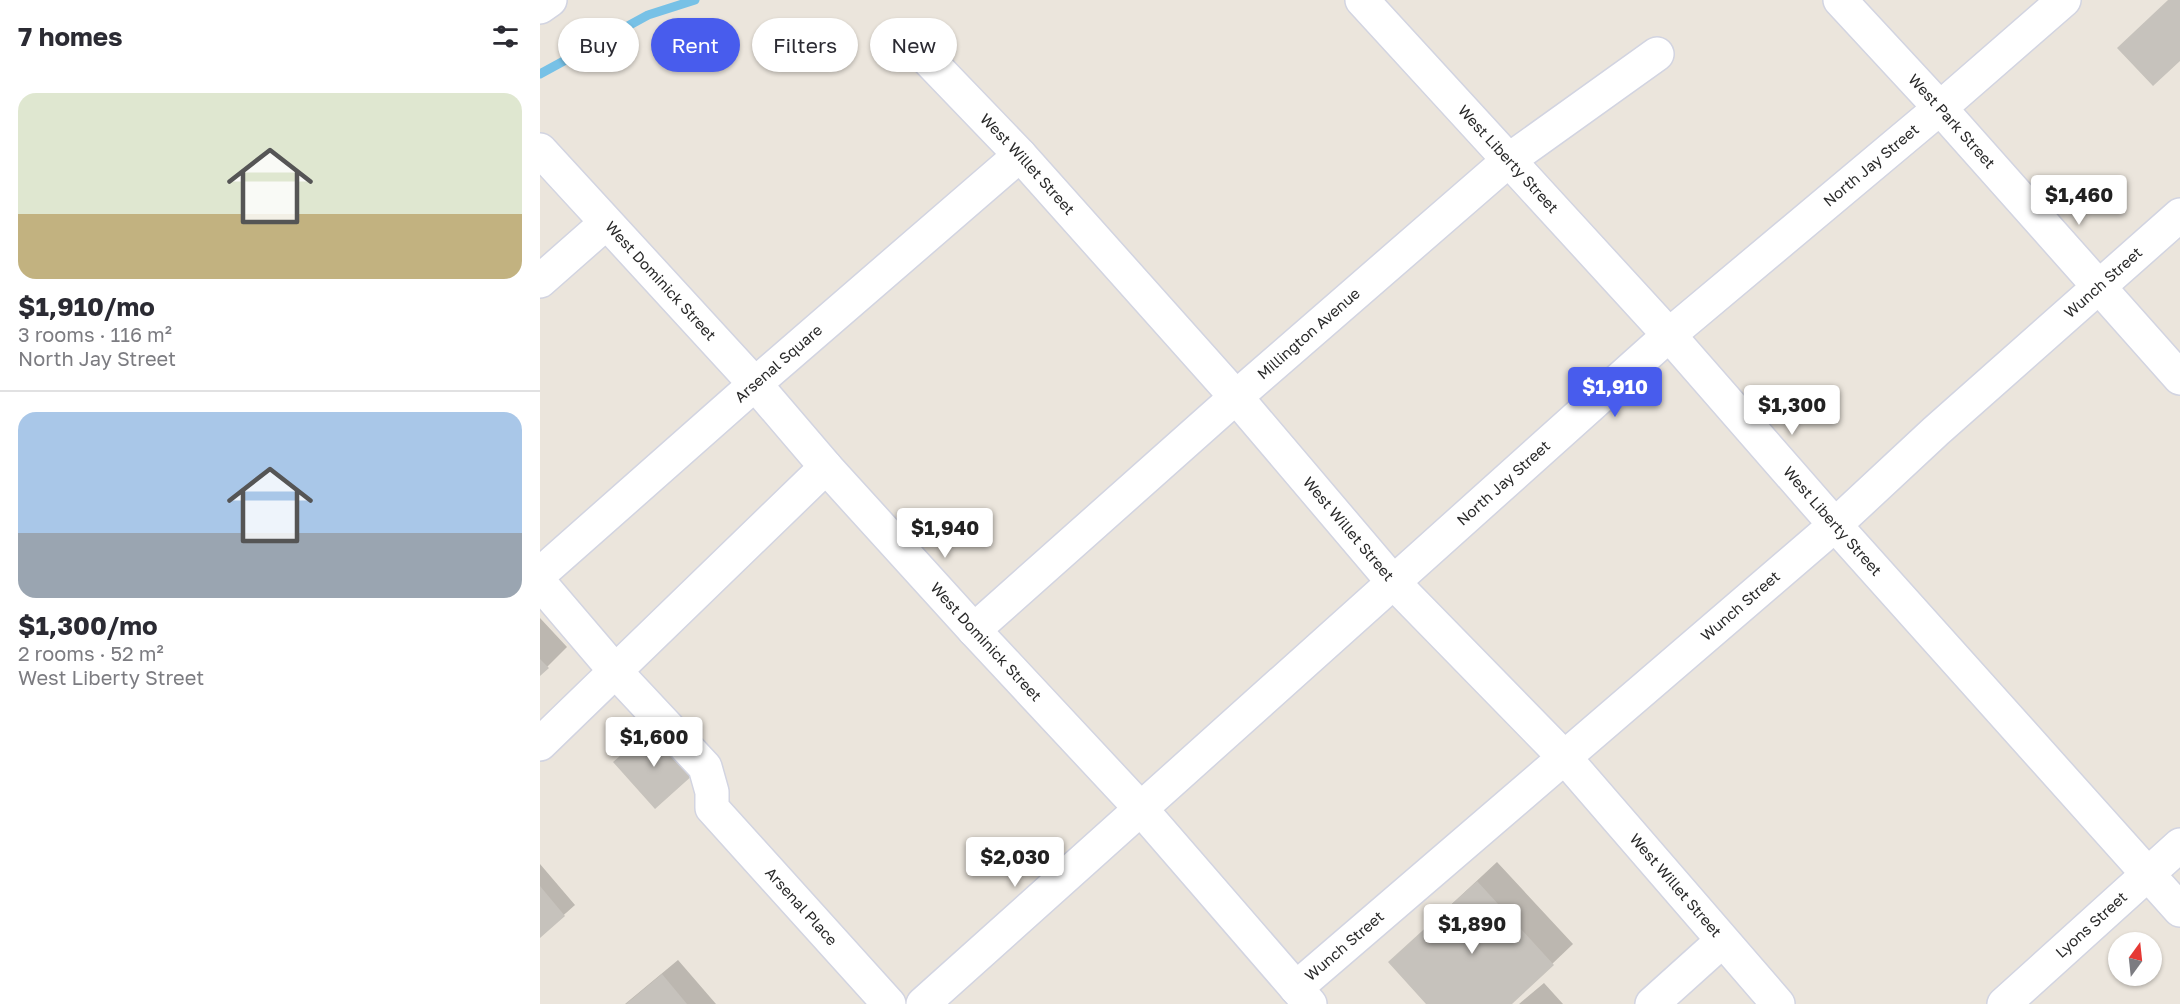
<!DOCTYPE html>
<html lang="en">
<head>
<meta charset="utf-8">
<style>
	body { margin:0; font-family:"Golos Text",sans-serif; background:#f2f2f3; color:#2b2b33; height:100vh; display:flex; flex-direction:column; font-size:22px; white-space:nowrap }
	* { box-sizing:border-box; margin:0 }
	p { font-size:20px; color:#7c7c81 }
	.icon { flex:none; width:33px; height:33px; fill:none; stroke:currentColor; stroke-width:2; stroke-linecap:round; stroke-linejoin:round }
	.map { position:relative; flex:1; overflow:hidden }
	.side { display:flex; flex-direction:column; background:#fff; width:540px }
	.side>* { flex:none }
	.guide { position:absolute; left:18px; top:18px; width:570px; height:54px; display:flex; gap:12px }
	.needle { width:39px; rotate:15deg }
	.controls { position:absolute; left:1568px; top:932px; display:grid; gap:12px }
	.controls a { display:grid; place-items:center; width:54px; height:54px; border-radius:50%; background:#fff; box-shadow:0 2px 4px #0004; font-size:30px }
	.price { position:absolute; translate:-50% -51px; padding:0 14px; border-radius:6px; background:#fff; color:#222; font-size:20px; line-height:39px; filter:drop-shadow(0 2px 3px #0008) }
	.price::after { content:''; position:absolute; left:50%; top:36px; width:18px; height:14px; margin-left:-9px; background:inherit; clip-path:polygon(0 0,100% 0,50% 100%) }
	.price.on { background:#485ced; color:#fff }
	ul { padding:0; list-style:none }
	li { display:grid; align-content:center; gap:12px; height:318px; padding:0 18px }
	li+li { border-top:2px solid #e1e1e2 }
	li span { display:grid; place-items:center; height:186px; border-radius:18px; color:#555 }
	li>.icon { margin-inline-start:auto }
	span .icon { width:108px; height:108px; fill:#fffc; stroke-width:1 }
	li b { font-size:26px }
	h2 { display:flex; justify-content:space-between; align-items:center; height:72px; padding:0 18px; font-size:26px }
	.pill { padding:0 21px; border-radius:27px; background:#fff; box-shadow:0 2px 4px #0004; font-size:21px; line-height:54px }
	.pill.on { background:#485ced; color:#fff }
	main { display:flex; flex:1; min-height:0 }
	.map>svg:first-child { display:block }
	.shadow { fill:#0003 }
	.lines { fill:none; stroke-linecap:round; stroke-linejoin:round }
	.stream { stroke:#77c1e6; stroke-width:9 }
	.building { fill:#c6c2bc }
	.minor-casing { stroke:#d2d4e1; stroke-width:36 }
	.minor { stroke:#fff; stroke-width:33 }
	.labels { text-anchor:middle; stroke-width:5; stroke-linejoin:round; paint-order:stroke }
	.street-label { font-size:15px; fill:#2a2a2a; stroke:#fff }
</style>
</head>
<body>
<main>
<section class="side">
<h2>7 homes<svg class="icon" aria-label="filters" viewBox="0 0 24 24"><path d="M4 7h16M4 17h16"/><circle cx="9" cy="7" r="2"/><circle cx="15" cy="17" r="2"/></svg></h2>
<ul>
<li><span style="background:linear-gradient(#dfe7d0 65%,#c2b280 0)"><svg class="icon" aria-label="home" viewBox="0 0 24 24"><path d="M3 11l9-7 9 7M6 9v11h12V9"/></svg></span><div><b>$1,910/mo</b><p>3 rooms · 116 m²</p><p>North Jay Street</p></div></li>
<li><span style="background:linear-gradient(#a9c7e8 65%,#9aa5b1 0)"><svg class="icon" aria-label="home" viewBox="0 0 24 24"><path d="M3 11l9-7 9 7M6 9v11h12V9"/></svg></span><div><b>$1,300/mo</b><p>2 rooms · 52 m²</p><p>West Liberty Street</p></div></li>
</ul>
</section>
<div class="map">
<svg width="1640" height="1004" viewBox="0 0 1640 1004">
	<rect width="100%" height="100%" fill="#ebe5dc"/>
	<path class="shadow" d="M0 618 27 647 0 674Z
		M957 862 1033 944 970 1004H888L870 943Z
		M0 864 35 905 0 936Z
		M138 960 176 1004H85Z
		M1004 983 1023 1004H979Z"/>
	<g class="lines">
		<path class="stream" d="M0 74 108 15 155 0"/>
	</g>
	<path class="building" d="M1628 0H1640V61L1613 86 1577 48Z
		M0 659 9 668 0 676Z
		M112 728 154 774 115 809 73 762Z
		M937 881 1014 965 972 1004H886L848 962Z
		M0 886 25 916 0 938Z
		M122 974 147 1004H86Z"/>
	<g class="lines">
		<g class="minor-casing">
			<g id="minor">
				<path id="s1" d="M822 0 1129 335 1295 525 1640 910"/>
				<path id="s2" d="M1300 0 1400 108 1640 378"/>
				<path d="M0 7 10 0"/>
				<path id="s3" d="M380 51 480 155 696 397 854 583 1026 759 1238 1004"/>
				<path id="s4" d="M0 150 215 384 286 467 434 630 601 809 770 1004"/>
				<path d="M0 281 66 223"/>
				<path id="s5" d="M0 574 215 384 480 155"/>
				<path id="s6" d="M0 583 76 672 165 767 172 792V808L349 1004"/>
				<path id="s7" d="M434 630 696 397 969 160 1117 54"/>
				<path d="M0 744 286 467"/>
				<path id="s8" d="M756 988 1295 525 1396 431 1640 215"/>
				<path id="s9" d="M383 1004 1129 335 1400 108 1524 0"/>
				<path d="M1112 1004 1182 941"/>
				<path id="s10" d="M1464 1004 1640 845"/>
			</g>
		</g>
		<use href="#minor" class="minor"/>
	</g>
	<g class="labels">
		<g class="street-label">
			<text dy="5" stroke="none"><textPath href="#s2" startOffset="165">West Park Street</textPath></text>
			<text dy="5" stroke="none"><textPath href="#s1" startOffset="216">West Liberty Street</textPath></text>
			<text dy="5" stroke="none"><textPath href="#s3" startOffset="156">West Willet Street</textPath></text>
			<text dy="5" stroke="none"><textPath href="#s9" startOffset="1266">North Jay Street</textPath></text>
			<text dy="5" stroke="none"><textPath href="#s4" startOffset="178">West Dominick Street</textPath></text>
			<text dy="5" stroke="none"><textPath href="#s8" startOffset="1072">Wunch Street</textPath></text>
			<text dy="5" stroke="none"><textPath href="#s7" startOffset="447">Millington Avenue</textPath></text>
			<text dy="5" stroke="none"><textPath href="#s5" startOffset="318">Arsenal Square</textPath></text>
			<text dy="5" stroke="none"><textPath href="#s9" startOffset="780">North Jay Street</textPath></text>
			<text dy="5" stroke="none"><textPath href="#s1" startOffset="702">West Liberty Street</textPath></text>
			<text dy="5" stroke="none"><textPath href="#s3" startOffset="642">West Willet Street</textPath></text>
			<text dy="5" stroke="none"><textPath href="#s8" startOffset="586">Wunch Street</textPath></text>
			<text dy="5" stroke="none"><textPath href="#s4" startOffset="664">West Dominick Street</textPath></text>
			<text dy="5" stroke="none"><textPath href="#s3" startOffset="1126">West Willet Street</textPath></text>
			<text dy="5" stroke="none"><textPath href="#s6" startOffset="422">Arsenal Place</textPath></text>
			<text dy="5" stroke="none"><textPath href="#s10" startOffset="118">Lyons Street</textPath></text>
			<text dy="5" stroke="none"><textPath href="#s8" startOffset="64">Wunch Street</textPath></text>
		</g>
	</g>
</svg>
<div class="controls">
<a><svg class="needle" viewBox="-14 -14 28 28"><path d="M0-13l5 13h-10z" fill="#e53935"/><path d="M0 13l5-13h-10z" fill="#7c7c81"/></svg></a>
</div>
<b class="price" style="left:1539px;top:226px">$1,460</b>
<b class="price on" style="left:1075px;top:418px">$1,910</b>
<b class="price" style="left:1252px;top:436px">$1,300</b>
<b class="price" style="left:405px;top:559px">$1,940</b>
<b class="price" style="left:114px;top:768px">$1,600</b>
<b class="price" style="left:475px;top:888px">$2,030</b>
<b class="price" style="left:932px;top:955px">$1,890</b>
<div class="guide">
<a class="pill">Buy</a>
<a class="pill on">Rent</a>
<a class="pill">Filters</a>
<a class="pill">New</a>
</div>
</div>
</main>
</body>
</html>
